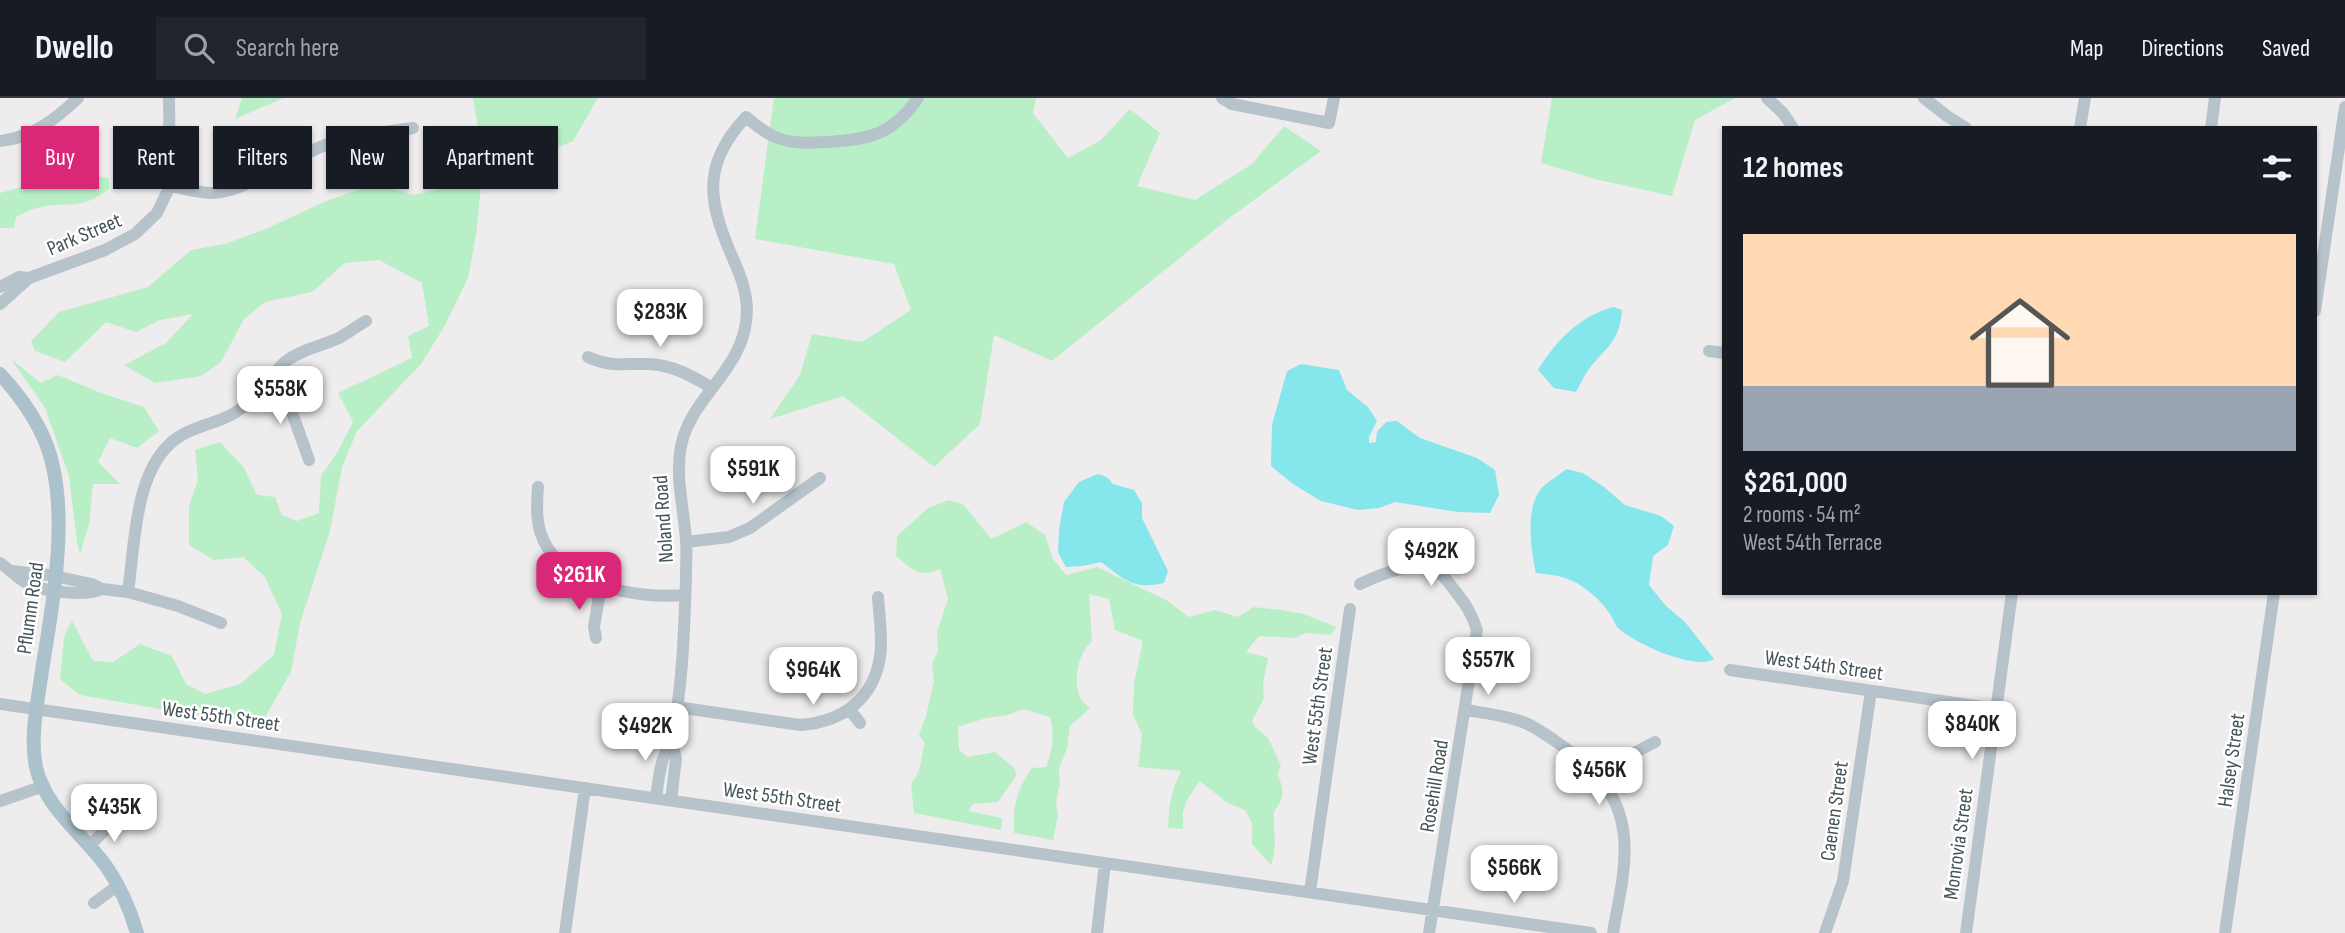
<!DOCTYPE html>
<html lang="en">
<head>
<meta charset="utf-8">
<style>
	body { margin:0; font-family:"Sofia Sans Condensed",sans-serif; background:#20242c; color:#f1f3f6; height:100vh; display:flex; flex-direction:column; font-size:26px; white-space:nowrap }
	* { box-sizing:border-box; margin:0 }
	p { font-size:23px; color:#9ea1a6 }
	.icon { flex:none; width:38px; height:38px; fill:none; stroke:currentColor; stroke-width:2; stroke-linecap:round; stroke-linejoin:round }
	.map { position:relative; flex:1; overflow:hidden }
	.details { position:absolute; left:1722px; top:28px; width:595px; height:469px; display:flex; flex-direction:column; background:#171b24; border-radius:0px; box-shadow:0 2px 5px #0004 }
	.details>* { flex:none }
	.banner { position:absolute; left:21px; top:28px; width:665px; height:63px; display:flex; gap:14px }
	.price { position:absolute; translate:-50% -60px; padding:0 16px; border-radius:14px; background:#fff; color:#222; font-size:23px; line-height:46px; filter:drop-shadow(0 2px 4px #0008) }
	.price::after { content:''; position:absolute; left:50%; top:42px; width:21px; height:16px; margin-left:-10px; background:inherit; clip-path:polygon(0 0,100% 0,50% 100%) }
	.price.selected { background:#db2777; color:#fff }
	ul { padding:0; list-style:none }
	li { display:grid; align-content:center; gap:14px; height:371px; padding:0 21px }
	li+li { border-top:2px solid #363941 }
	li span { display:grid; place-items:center; height:217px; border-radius:0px; color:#555 }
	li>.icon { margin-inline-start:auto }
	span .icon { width:126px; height:126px; fill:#fffc; stroke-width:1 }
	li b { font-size:30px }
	h2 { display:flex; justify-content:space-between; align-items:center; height:84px; padding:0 21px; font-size:30px }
	.tag { padding:0 24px; border-radius:0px; background:#171b24; box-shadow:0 2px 5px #0004; font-size:24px; line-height:63px }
	.tag.selected { background:#db2777; color:#fff }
	header { display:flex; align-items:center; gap:42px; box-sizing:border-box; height:98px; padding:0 35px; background:#171b24; border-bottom:2px solid #363941 }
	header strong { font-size:33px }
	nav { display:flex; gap:38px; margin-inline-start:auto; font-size:24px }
	.search { width:490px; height:63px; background:#20242c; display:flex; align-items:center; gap:18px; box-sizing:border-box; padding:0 24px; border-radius:0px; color:#9ea1a6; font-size:26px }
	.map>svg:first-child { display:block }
	.green { fill:#b9efc6 }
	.water { fill:#85e6ec }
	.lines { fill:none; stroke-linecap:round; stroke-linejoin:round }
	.minor { stroke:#b7c3ca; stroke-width:12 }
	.major { stroke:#abc1cc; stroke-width:14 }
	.labels { text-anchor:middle; stroke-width:5; stroke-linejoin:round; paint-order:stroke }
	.street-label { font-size:21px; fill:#45535a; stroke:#fff }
</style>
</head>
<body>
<header>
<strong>Dwello</strong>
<div class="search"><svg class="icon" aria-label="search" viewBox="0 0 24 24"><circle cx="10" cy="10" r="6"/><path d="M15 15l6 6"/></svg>Search here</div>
<nav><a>Map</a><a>Directions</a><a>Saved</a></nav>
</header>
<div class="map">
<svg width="2345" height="835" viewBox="0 0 2345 835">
	<rect width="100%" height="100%" fill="#efeced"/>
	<path class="green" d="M242 0H284L235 21Z
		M473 0H598L573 43 540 57 500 56 481 89 476 137 468 180 444 229 421 266 357 333 342 369 330 433 300 525 291 574 264 621 194 617 80 597 60 581 64 539 72 522 93 563 113 564 140 546 172 558 186 586 205 596 240 586 274 557 282 516 265 479 243 459 214 462 189 447V408L198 382 195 352 220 344 244 370 257 397 275 399 282 417 297 423 319 415 321 378 337 355 353 324 338 295 412 260 408 238 429 228 422 185 379 162 345 165 312 194 265 204 244 221 221 264 201 278 155 285 124 267 166 245 193 216 160 222 136 234 106 224 65 264 35 253 31 243 59 214 148 189 191 152 225 146 268 130 326 103 375 86 414 97 445 90 474 60 479 35Z
		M774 0H1036L1033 15 1068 60 1100 43 1130 11 1160 35 1137 88 1195 102 1252 66 1284 28 1321 53 1228 121 1052 263 994 237 980 326 934 369 843 298 770 321 800 277 812 236 862 244 911 212 894 166 755 141Z
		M1552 0H1735L1695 22 1672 98 1599 82 1541 65Z
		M72 75 109 80V91C80 114 67 102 37 110 30 112 22 116 16 119L14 130H0V95Z
		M11 261 41 285 58 277 101 295 144 309 159 333 137 350 110 340 98 364 120 386H93L89 426 80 456 77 444 69 378 45 310Z
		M949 402 964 407 991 441 1026 424 1045 437 1053 461 1066 477 1097 469 1166 502 1189 519 1215 512 1238 519 1254 509 1281 512 1304 516 1336 529 1331 537 1305 535 1295 540 1259 538 1246 554 1268 560 1263 587 1264 600 1252 623 1255 629 1268 640 1281 668 1277 676C1284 689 1285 701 1274 713 1273 731 1278 750 1271 767L1252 746V725L1245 712 1226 704 1200 683 1187 702 1183 714V731L1168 730C1169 708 1171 693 1181 673L1138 669 1142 637 1133 616 1134 586 1143 543 1115 532 1109 501 1089 496 1092 543C1079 555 1073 578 1079 597 1080 601 1086 607 1090 610L1070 628 1067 651 1059 670 1060 685 1056 704 1058 717 1053 742 1014 735C1013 707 1016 693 1032 670L1046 669C1053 651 1055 637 1050 619L1023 611 1008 617 986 620 958 629 959 652 968 659 995 654 1015 671 1016 678 998 704 973 706 968 713 1002 720 1001 732 914 715 911 686C924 669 919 664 925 645L919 637 926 618 934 583 932 565 938 553 937 534 948 501 940 471C920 481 911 471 896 458L897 438 928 410Z"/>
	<path class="water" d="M1614 209 1622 212C1619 248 1604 249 1587 274 1583 280 1580 287 1576 294L1554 290 1538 272C1556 243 1579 218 1614 209Z
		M1301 266 1339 272 1347 292 1368 309 1377 323 1369 339V345L1376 344 1377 334 1386 324 1397 323 1420 340 1477 360 1495 372 1499 397 1490 415 1458 414 1395 404 1379 410 1358 412 1321 403 1293 386 1271 368 1272 327 1287 273Z
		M1566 371 1583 375 1604 389 1625 407 1661 418 1674 428 1668 447 1653 458 1649 487 1666 508 1685 524 1714 561C1695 573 1634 545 1618 530 1615 527 1613 520 1610 516 1605 508 1595 498 1587 492 1571 479 1556 477 1536 475 1531 453 1525 413 1540 392 1546 384 1559 378 1566 371Z
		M1098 376 1107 379 1113 386 1134 392 1142 405V420L1168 473 1164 485C1133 492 1125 482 1101 464L1083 468 1066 469 1058 454 1059 432 1064 404 1079 384Z"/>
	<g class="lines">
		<path class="minor" d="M1222 0 1232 6 1329 25 1334 0
			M1767 0 1783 15 1793 30
			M1924 0 1947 18 1966 30
			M2080 30 2085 0
			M2211 30 2215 0
			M0 43C32 40 56 21 78 0
			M170 88C183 90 199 95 213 95 246 94 293 58 328 46 355 36 385 34 413 30
			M0 189 19 179 29 180 105 152 135 136 157 115 170 88 169 0
			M0 206 29 180
			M2315 213 2345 9
			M1709 253 1724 255
			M588 259C612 270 625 265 649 266 673 267 692 278 712 290
			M269 283 289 306 309 362
			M538 389C537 404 536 419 540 433 556 488 636 501 685 497
			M686 444 729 439 750 430 820 380
			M0 465C8 470 14 477 22 482 39 494 84 499 102 491
			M12 473 49 477 92 486 102 491 128 494 178 508 221 525
			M1360 486C1377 478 1415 462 1433 470 1443 475 1449 486 1456 494 1466 507 1472 516 1477 532L1429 835
			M128 494C135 446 134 370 177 340 195 327 218 326 236 314 257 301 267 280 285 264 300 252 321 248 339 240 348 235 357 228 366 223
			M596 540 594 529 601 487
			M1730 572 1996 611
			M0 606 1591 835
			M677 609 800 627C842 624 873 602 880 559 883 539 879 518 878 499
			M850 612 860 625
			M1465 612C1484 615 1504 617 1523 624 1534 628 1545 636 1555 643 1591 667 1620 693 1624 739 1627 771 1618 804 1613 835
			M1596 675 1655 644
			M656 700C658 687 659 671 664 658 666 652 671 646 672 639 683 587 684 533 686 480 686 468 687 455 686 443 684 410 675 380 681 348 692 295 747 272 747 211 746 190 739 174 731 156 707 101 703 65 746 19 756 27 766 36 778 40 794 46 809 45 826 44 869 42 892 37 918 0
			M671 702 676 661 672 643
			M0 703 44 688
			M89 748 116 721
			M1310 794 1350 511
			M94 805 117 788
			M565 835 585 690
			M1097 835 1105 765
			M1825 835 1843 783 1871 593
			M1966 835 2012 495
			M2225 835 2274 495"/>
		<path class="major" d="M0 276C15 292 30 312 40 332 75 399 52 507 41 579 37 608 30 639 36 669 45 710 82 735 106 768 120 788 130 811 137 835"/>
	</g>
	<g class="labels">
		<g class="street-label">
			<text transform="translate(84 136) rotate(-23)" y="7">Park Street</text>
			<text transform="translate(663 421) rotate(-94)" y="7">Noland Road</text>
			<text transform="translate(30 510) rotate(-82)" y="7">Pflumm Road</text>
			<text transform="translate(1824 567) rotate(8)" y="7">West 54th Street</text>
			<text transform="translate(1317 608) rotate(-82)" y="7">West 55th Street</text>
			<text transform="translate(221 618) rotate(8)" y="7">West 55th Street</text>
			<text transform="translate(2231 662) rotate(-82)" y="7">Halsey Street</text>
			<text transform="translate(1434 688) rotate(-81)" y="7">Rosehill Road</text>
			<text transform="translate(782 699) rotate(8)" y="7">West 55th Street</text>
			<text transform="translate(1834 713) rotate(-82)" y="7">Caenen Street</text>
			<text transform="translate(1958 746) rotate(-82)" y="7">Monrovia Street</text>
		</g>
	</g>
</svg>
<b class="price" style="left:660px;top:251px">$283K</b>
<b class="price" style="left:280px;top:328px">$558K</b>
<b class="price" style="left:753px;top:408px">$591K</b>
<b class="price" style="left:1431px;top:490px">$492K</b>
<b class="price selected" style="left:579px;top:514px">$261K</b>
<b class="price" style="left:1488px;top:599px">$557K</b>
<b class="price" style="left:813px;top:609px">$964K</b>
<b class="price" style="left:1972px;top:663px">$840K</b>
<b class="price" style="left:645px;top:665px">$492K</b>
<b class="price" style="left:1599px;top:709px">$456K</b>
<b class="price" style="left:114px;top:746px">$435K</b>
<b class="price" style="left:1514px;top:807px">$566K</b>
<div class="banner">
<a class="tag selected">Buy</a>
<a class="tag">Rent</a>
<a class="tag">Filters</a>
<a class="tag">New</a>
<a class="tag">Apartment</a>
</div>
<section class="details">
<h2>12 homes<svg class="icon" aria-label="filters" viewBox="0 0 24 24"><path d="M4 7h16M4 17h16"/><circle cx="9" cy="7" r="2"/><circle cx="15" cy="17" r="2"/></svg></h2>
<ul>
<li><span style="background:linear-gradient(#ffd9b3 70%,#9aa5b1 0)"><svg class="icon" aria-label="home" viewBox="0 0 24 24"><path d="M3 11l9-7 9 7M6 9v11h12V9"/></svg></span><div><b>$261,000</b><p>2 rooms · 54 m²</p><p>West 54th Terrace</p></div></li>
</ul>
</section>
</div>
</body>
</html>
